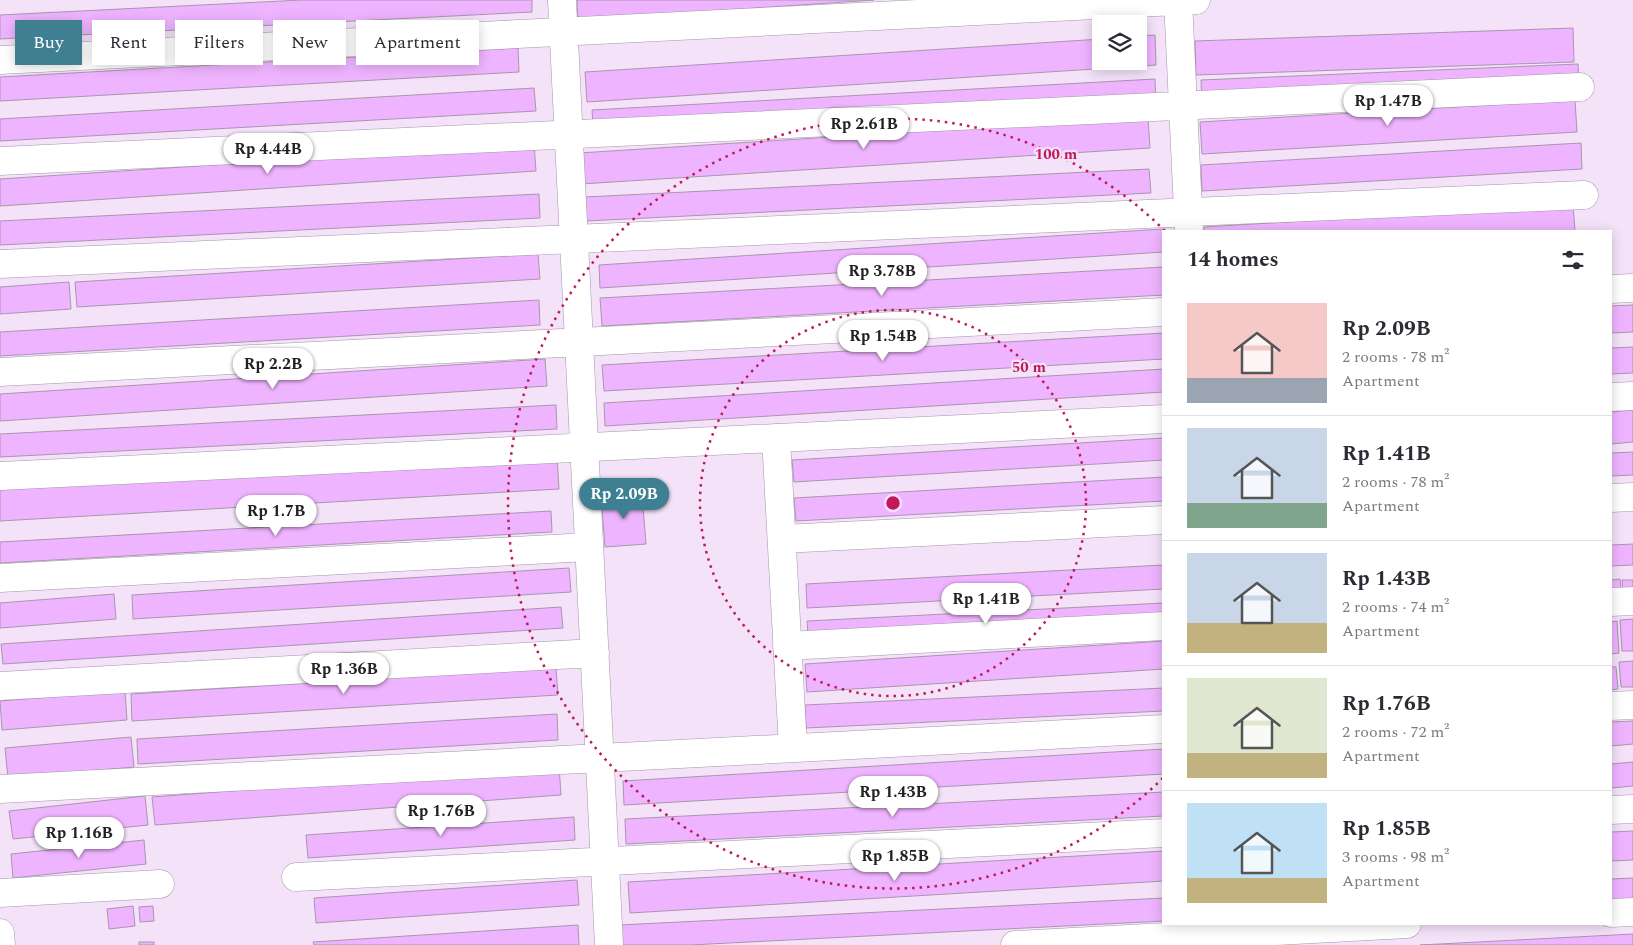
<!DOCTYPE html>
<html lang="en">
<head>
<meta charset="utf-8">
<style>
	body { margin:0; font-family:Spectral,serif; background:#f2f2f3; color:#2b2b33; height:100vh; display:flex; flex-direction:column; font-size:19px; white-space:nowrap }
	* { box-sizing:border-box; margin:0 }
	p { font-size:16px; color:#7c7c81 }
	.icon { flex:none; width:28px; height:28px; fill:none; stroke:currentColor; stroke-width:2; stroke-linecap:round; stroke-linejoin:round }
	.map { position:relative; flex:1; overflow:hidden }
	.details { position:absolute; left:1162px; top:230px; width:450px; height:695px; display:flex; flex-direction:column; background:#fff; border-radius:0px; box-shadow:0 2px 12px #0003 }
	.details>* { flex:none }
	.top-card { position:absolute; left:15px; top:20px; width:475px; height:45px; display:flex; gap:10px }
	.fabs { position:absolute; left:1092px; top:15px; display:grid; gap:10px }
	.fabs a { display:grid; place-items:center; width:55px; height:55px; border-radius:0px; background:#fff; box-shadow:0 2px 12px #0003; font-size:25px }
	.price { position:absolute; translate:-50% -42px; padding:0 11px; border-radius:18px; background:#fff; color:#222; font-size:16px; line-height:32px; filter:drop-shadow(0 1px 2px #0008) }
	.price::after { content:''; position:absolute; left:50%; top:30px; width:15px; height:11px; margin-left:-8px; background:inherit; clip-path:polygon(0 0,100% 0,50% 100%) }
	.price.on { background:#3e7f92; color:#fff }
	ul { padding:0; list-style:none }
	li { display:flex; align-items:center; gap:15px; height:125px; padding:0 25px }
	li+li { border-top:1px solid #e1e1e2 }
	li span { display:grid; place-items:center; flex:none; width:140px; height:100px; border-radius:0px; color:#555 }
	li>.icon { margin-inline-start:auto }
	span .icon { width:60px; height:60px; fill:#fffc; stroke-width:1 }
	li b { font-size:21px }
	h2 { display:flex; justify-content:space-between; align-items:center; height:60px; padding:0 25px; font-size:21px }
	.pill { padding:0 18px; border-radius:0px; background:#fff; box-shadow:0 2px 12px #0003; font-size:18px; line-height:45px }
	.pill.on { background:#3e7f92; color:#fff }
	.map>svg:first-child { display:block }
	.building { fill:#efb4ff; stroke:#a897ac }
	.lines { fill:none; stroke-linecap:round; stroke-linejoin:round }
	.minor-casing { stroke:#a595aa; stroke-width:29 }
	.minor { stroke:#fff; stroke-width:28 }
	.ring { fill:none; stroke:#c2185b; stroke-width:2.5; stroke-dasharray:2.5 5 }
	.centre { fill:#c2185b; stroke:#f4e2f9; stroke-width:2.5 }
	.ring-label { font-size:15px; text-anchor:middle; font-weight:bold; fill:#c2185b; stroke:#f4e2f9; stroke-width:4.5; stroke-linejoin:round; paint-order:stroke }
</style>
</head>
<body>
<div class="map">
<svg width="1633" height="945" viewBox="0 0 1633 945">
	<rect width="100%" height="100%" fill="#f4e2f9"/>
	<path class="building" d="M302 0H532V12L0 39V15Z
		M577 0H874L578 20Z
		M1573 28 1574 62 1196 75 1195 41Z
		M1155 35 1156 65 587 102 585 72 1101 39V61H1139V36Z
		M518 48 519 72 0 101V77Z
		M1578 64 1579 89 1202 106 1201 80Z
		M1155 79 1156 108 594 139 592 110Z
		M534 88 536 111 0 141V119Z
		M1575 100 1577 132 1202 154 1200 122Z
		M1148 117 1150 148 581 184 579 153Z
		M1581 143 1582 169 1202 191 1201 165Z
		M534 144 536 171 0 206V179Z
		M1149 169 1151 193 586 221 585 197Z
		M539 194 540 218 0 245V221Z
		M1573 205 1575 231H1204V227Z
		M1163 229 1164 252 600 288 599 265Z
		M538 254 540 279 77 307 75 282Z
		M1164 267V295L602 326 600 298Z
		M69 282 71 309 0 314V287Z
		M539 300 540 325 0 356V332Z
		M1633 305V332L1611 333V306Z
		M1164 333V359L604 391 602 365Z
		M1633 347V373L1611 374V348Z
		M545 359 547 386 0 421V394Z
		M1164 369V392L605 426 604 403Z
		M556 405 557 429 0 457V434Z
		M1633 410V442L1611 444V412Z
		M1164 438V460L794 482 792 460Z
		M1633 452V475L1611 476V453Z
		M557 457 559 489 0 521V488Z
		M1164 477V501L796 521 794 498Z
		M642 494 646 544 605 547 601 497Z
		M551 511 552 532 0 563V542Z
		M1633 544V565L1611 566V545Z
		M1164 565V589L807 608 806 584Z
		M569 568 571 592 133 619 132 595Z
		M1620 579 1622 603 1611 604V580Z
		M1622 580H1633V604L1624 605Z
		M114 594 116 619 0 628V603Z
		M1164 603V630L809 648 807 621Z
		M561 607 563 628 3 664 1 644Z
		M1633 619V651H1622L1620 620Z
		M1617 621 1619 653 1611 654V622Z
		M1164 641V669L807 692 805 664Z
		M1633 661V687H1621L1619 662Z
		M1611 667H1616L1618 689 1611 690Z
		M556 668 558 695 132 721 131 694Z
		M1164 688V711L806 728 805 705Z
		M125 691 127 720 2 730 0 701Z
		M557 714 558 740 138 764 137 739Z
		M1633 721V744L1611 746V722Z
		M131 737 134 767 8 778 5 748Z
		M1164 749V774L624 805 623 781Z
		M1633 762V786L1611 788V764Z
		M559 766 561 795 155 825 152 797Z
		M1164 792V816L626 844 625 819Z
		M145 796 148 825 13 839 9 811Z
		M574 817 575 840 308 858 306 835Z
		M1633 831V860L1611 861V832Z
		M144 840 146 864 13 878 11 854Z
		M1164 851V881L630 913 628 882Z
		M1633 878V901L1611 902V879Z
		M577 880 579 905 316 923 314 898Z
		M1164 898V921L690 945H620L619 925Z
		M133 906 135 926 109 929 107 909Z
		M153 906 154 921 140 922 139 907Z
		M578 925 579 945H314L313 942Z
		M1633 934V945H1420Z
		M139 942H154V945H139Z"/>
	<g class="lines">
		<g class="minor-casing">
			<path id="minor" d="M562 0 609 945
				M1178 0 1189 231
				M0 60 1196 0
				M0 161 1580 87
				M0 264 1584 195
				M1611 289 1633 288
				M0 372 1164 312
				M1611 397 1633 396
				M776 438 793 748
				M0 476 1164 419
				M1611 498 1633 497
				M782 539 1164 520
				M0 578 589 547
				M1611 602 1633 601
				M787 646 1164 626
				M0 686 595 653
				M1611 706 1633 705
				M0 789 1164 729
				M1611 810 1633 809
				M296 877 1164 833
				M0 893 160 884
				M1611 913 1633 912
				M0 933 1 945
				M1015 945 1407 924"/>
		</g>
		<use href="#minor" class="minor"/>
	</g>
	<g class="ring">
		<circle cx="893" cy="503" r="193"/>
		<path d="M1163 778A385 385 0 1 1 1165 231"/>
	</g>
	<circle cx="893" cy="503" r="8" class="centre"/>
	<g class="ring-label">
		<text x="1056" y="159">100 m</text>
		<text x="1029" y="372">50 m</text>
	</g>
</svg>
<div class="fabs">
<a><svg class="icon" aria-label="layers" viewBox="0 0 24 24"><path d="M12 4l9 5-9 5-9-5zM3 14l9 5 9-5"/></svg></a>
</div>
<b class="price" style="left:1388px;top:127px">Rp 1.47B</b>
<b class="price" style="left:864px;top:150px">Rp 2.61B</b>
<b class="price" style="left:268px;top:175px">Rp 4.44B</b>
<b class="price" style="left:882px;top:297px">Rp 3.78B</b>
<b class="price" style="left:883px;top:362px">Rp 1.54B</b>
<b class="price" style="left:273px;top:390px">Rp 2.2B</b>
<b class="price on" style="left:624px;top:520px">Rp 2.09B</b>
<b class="price" style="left:276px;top:537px">Rp 1.7B</b>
<b class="price" style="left:986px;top:625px">Rp 1.41B</b>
<b class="price" style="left:344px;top:695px">Rp 1.36B</b>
<b class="price" style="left:893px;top:818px">Rp 1.43B</b>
<b class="price" style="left:441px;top:837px">Rp 1.76B</b>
<b class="price" style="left:79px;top:859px">Rp 1.16B</b>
<b class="price" style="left:895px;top:882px">Rp 1.85B</b>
<div class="top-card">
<a class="pill on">Buy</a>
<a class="pill">Rent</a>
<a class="pill">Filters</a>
<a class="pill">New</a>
<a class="pill">Apartment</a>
</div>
<section class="details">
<h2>14 homes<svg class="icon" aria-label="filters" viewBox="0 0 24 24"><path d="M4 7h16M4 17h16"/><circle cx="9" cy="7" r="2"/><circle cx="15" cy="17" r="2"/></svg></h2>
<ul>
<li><span style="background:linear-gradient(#f6c9c9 75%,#9aa5b1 0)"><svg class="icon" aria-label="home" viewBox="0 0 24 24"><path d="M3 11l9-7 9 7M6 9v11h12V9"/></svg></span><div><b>Rp 2.09B</b><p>2 rooms · 78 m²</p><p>Apartment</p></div></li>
<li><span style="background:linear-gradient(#c9d6e8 75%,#7fa58c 0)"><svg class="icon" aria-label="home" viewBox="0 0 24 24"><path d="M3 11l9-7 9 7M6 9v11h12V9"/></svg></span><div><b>Rp 1.41B</b><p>2 rooms · 78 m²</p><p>Apartment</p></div></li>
<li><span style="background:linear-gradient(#c9d6e8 70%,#c2b280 0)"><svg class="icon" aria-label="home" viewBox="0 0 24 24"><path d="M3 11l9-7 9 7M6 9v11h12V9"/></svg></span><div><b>Rp 1.43B</b><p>2 rooms · 74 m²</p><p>Apartment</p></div></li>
<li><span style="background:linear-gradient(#dfe7d0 75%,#c2b280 0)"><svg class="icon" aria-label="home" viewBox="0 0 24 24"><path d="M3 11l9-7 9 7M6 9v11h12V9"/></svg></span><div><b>Rp 1.76B</b><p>2 rooms · 72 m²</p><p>Apartment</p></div></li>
<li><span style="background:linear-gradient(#bfe0f5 75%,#c2b280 0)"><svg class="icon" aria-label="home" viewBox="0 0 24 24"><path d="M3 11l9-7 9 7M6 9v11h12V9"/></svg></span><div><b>Rp 1.85B</b><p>3 rooms · 98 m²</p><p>Apartment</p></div></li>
</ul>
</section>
</div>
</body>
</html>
